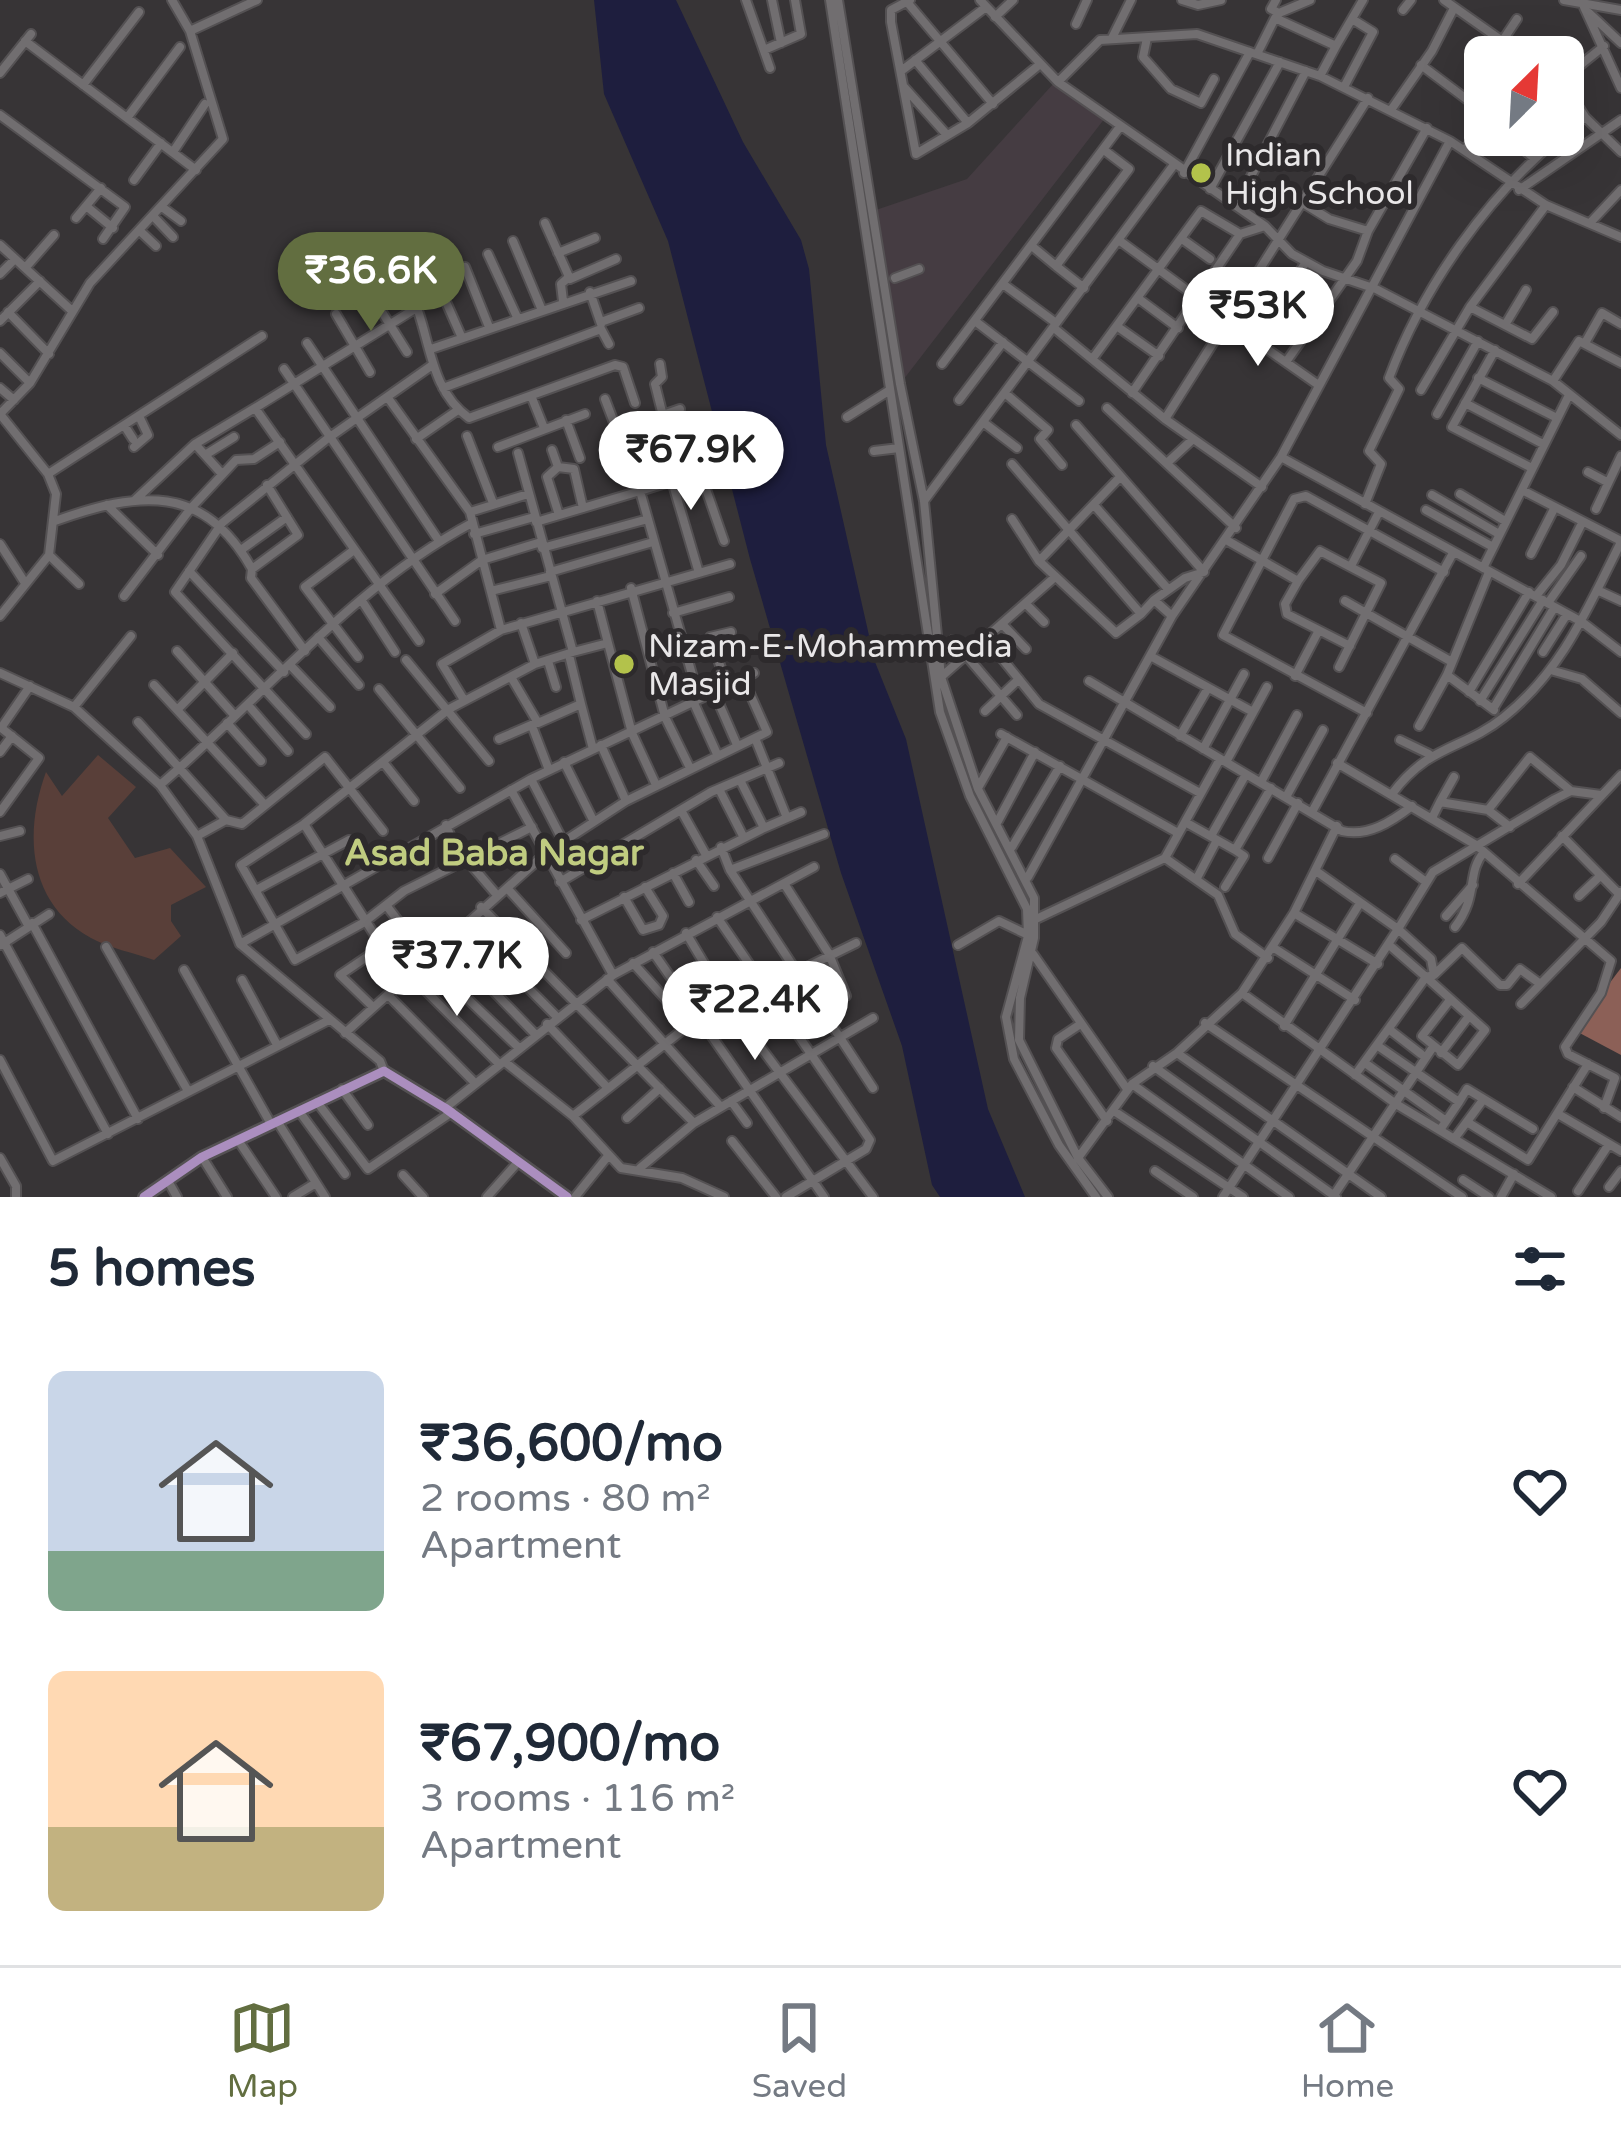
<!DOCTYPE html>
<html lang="en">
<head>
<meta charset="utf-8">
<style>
	body { margin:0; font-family:"Varela Round",sans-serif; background:#f2f2f3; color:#1f2937; height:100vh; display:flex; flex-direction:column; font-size:45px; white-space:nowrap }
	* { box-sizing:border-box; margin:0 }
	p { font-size:39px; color:#747a83 }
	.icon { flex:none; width:66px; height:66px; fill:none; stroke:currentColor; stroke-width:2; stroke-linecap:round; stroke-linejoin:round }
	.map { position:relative; height:1197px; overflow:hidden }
	.panel { display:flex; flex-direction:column; background:#fff; flex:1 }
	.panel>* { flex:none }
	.needle { width:78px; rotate:24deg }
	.fabs { position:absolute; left:1464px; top:36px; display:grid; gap:24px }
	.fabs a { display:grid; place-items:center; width:120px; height:120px; border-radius:18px; background:#fff; box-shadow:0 12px 48px #0002; font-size:60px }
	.price { position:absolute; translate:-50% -102px; padding:0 27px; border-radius:42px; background:#fff; color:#222; font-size:39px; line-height:78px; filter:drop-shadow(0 3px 6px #0008) }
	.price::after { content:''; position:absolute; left:50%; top:72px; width:36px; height:27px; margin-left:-18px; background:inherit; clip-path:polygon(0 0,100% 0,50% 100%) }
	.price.active { background:#626e40; color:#fff }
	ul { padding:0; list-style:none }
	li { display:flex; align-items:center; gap:36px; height:300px; padding:0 48px }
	li span { display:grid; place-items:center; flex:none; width:336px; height:240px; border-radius:18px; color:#555 }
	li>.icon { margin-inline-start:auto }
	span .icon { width:144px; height:144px; fill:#fffc; stroke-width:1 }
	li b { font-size:51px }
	h2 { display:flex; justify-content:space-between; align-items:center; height:144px; padding:0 48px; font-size:51px }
	.tabs { display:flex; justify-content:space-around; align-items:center; height:168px; border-top:3px solid #e0e1e3; background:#fff; font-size:33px; color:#747a83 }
	.tabs a { display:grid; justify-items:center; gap:6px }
	.tabs .active { color:#626e40 }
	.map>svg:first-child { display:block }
	.built { fill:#453c42 }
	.green { fill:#593f39 }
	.forest { fill:#8c6057 }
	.water { fill:#1e1e3e }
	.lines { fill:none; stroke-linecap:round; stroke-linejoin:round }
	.minor-casing { stroke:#545153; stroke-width:12 }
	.major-casing { stroke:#545153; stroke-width:14 }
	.minor { stroke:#716e70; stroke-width:8 }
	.major { stroke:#ab8ebf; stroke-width:9 }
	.poi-dot { fill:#b3c24b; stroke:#2d2a2c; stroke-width:4.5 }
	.labels { text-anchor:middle; stroke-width:12; stroke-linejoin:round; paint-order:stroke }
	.poi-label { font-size:33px; fill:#e9e7e8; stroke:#2d2a2c; text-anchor:start }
	.neighbourhood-label { font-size:36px; font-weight:bold; fill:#c0cc80; stroke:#2d2a2c }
</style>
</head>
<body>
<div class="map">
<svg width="1621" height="1197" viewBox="0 0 1621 1197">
	<rect width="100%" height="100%" fill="#373436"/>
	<path class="built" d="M1054 83 1105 118 900 384 873 211 967 179Z"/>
	<path class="green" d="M98 755 136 787 108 818 135 858 170 848 206 887 171 905V921L181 936 154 960C134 953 109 948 91 938 27 903 24 832 46 772L62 796Z"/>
	<path class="forest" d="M1621 968V1055L1574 1030Z"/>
	<path class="water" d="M594 0H676L743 142 801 240 809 269 826 445 875 662 906 739 988 1109 1025 1197H940L932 1185 902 1046 841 873 750 559 668 241 604 94Z"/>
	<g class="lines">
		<g class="minor-casing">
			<path id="minor" d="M746 0 770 68
				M772 0 781 43
				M830 0 940 712 970 796 1027 909 1028 936 1006 1017 1014 1059 1059 1145 1096 1197
				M838 0 900 384 924 501 941 677 978 789 1034 898V938L1020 998 1019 1040 1078 1158 1108 1197
				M910 0 891 10V22L916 154 968 123 1039 65
				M980 0 1058 82 1100 40 1197 34 1320 76 1450 141 1546 205 1621 237
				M1182 0 1198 5 1221 0
				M1276 0 1271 9 1279 13 1310 0
				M1444 0 1525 57
				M1564 0 1621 10
				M907 2 993 104
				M1584 7 1621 88
				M1403 10 1411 0
				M1589 13 1621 43
				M995 17 1013 0
				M1076 24 1087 0
				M190 31 257 0
				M1112 38 1131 0
				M1147 38 1143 57 1171 89 1201 103 1214 79
				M1503 40 1517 19
				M25 41 196 170
				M1336 46 1363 0
				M764 50 801 34 795 0
				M1257 54 1275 18 1336 46 1320 76
				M915 60 968 123
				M1421 65 1469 101 1485 91
				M901 71 986 7
				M0 73 31 34
				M1563 79 1604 46
				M1058 82 1265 226 1292 254 1323 271 1376 289 1553 381 1621 435
				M1563 83 1585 117 1621 152
				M83 85 139 12
				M904 87 947 135
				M1344 87 1373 32 1352 19
				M1391 110 1432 51 1454 8
				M0 115 125 207 103 239
				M127 118 180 47
				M1563 134 1585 117
				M1506 135 1534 158
				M1465 149 1485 128
				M173 152 205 104
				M1184 173 1250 52
				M134 180 161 143
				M1210 189 1280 62
				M1519 190 1621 120
				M1303 203 1329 219 1368 231
				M1236 205 1306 71
				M86 206 113 228
				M162 207 181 221
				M154 217 173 237
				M76 218 101 188
				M545 223 570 279 616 259
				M1590 223 1621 190
				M140 231 156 246
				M1182 239 1210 259
				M513 241 541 308
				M1120 241 1199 299
				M0 245 71 310
				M1033 247 1056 266
				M558 253 595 238
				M488 254 517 317
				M26 267 54 235
				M465 267 489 327
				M0 274 15 259
				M435 277 462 338
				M895 278 919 269
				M1003 284 1056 323
				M1084 288 1056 266 1129 169 1104 150
				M410 290C431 333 427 388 469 418L615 365 623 367 635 403
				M590 292 601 324
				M370 293 407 352
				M1139 299 1178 328
				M563 301 561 284 569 277
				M1470 307 1532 339 1553 312
				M8 312 49 354
				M336 314 370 372
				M1271 316 1306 262
				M1224 319 1317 384
				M0 321 40 281
				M975 321 1079 401
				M601 322 639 308
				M1505 325 1526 290
				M1118 327 1159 356
				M1054 328 1165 419 1262 487
				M307 343 439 541
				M1585 343 1602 313 1621 324
				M431 349 631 281
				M1495 350 1452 427 1532 468
				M0 353 30 383
				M1093 358 1201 211 1240 234 1265 226
				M1286 362 1357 261 1368 231 1427 128
				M660 364 662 377 655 384 663 416
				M942 364 1119 128
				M284 369 455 621
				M1478 378 1557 418
				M1553 381 1579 341 1621 363
				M0 388 14 400
				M443 388 601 329 609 344
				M1421 390 1470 307 1546 205
				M1132 393 1240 234
				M1006 394 1048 430 1040 439 1062 465
				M388 398 470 512 501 630
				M532 398 544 428
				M605 399 640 491 672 481 699 573
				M959 400 1003 342
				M1465 403 1543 444
				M255 408 418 307
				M1107 408 1236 528
				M1437 414 1478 341
				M847 417 890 390
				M1165 419 1368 98
				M566 420 580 458
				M983 422 1017 448
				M124 425 262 336
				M1076 425 1204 572 1185 578 1154 600
				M617 431 680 409
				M467 436 493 503
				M659 438 681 478 672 481
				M416 439 458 410
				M195 444 222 474
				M134 447 148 435 139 416
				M498 447 585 414
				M552 450 558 467 547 477 559 515
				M874 451 899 448
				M518 453 573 652 608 643 597 601
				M205 455 234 437
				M640 456 652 486
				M1281 457 1582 622 1621 652
				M1167 463 1193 439
				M1012 464 1141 614 1154 600 1172 616
				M558 467 574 469 583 508
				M700 472 724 541
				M1588 472 1607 482
				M48 474 124 425 133 439
				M681 478 705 470
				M1522 490 1621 541
				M1460 494 1505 521
				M1432 495 1499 534
				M135 500 195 444 255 408 419 641
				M924 501 1173 166
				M1365 504 1381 464 1369 451 1399 389 1389 378C1423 287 1487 196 1562 135
				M107 505 158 555
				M1094 505 1168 589
				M1596 509 1621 456
				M1426 510 1493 547
				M470 512 528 494
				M1012 519 1039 561 1116 633 1141 614
				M55 521C139 491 204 483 252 569L251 578 305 651
				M536 522 640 491 699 699
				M474 534 534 517
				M1228 541 1298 581 1285 604 1287 614 1350 646
				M0 544 25 583
				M542 548 648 519
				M241 550 287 517
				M354 550 305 587 358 657
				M1531 554 1555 507
				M49 555 79 584
				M1039 561 1119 478
				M1351 566 1379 512
				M1483 568 1569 395
				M252 569 298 535 267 485
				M189 571 284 672
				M550 572 653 542
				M1298 581 1320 551 1381 583 1339 667
				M631 588 665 717 690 768
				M1597 590 1621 601
				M491 591 551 576
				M435 594 482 560 541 542
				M124 596 191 508 236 460 254 459 280 442
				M1536 596 1561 565 1582 523
				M362 601 395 652
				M1345 601 1452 662
				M1548 603 1581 556
				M1026 604 1044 622
				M673 613 729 597
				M0 616 49 555 56 494 48 474 0 414 30 383 90 283 223 139 190 31 172 0
				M521 623 535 664
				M1003 625 1026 649
				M318 637 359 685
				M953 640 1017 715
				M987 640 1039 704 1200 793
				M608 643 632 733 656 785
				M177 651 235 716
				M715 652 736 646
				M1543 652 1567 614
				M1154 658 1253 712
				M406 660 489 761
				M548 661 556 687
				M291 666 330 707
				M1554 671 1582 679 1621 713
				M0 673 74 707 160 785 197 836 240 944 380 1061 384 1071
				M1447 675 1494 710
				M1295 676 1318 632
				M511 677 538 723 581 704 569 655
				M941 677 1055 577
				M1089 681 1342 831C1368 837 1391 822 1412 806
				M154 685 265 805
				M727 685 710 637 731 632
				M379 689 460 788
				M714 692 737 745
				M1469 692 1529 592
				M464 700 442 664 501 630 730 564
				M693 701 717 754
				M1480 701 1543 600
				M581 704 593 749
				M248 705 288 751
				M74 707 131 636
				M1493 709 1554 608
				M177 710 233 653
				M985 711 1019 679
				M1367 713 1223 635 1294 499 1306 496 1444 572
				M138 722 226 820
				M227 723 261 761
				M532 726 549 770
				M1419 726 1447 675 1489 572
				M0 727 39 758 0 812
				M1 728 30 686
				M306 734 175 592 222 523 327 439 431 366
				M1001 734 1178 833
				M1180 736 1208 688
				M755 738 787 818 764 828
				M499 739 536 723
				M1400 740 1429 754
				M601 745 626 801
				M1203 749 1244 674
				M0 752 12 736
				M383 762 414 801
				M564 762 593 820
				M1226 762 1267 687
				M1337 763 1476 845 1611 961 1601 993 1565 1047 1568 1054 1615 1078 1604 1108
				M531 779 563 841
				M1261 782 1297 715
				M160 785C263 697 352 587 472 523
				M978 788 1007 737
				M719 789 744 838
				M511 790 613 975
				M1392 794C1429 744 1463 750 1504 717 1563 670 1588 607 1621 542
				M1286 797 1323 730
				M1440 802 1454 777
				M1488 810 1530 757 1571 791
				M682 812 706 855
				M1312 812 1453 553
				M1433 816 1440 802 1488 810 1510 827
				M787 818 801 812
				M998 821 1035 752
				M1185 822 1235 850 1271 788
				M304 824 402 978
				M446 825 454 845 496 894
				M532 827 404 891 363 923 295 960 241 865 304 824 449 709 535 664 573 652
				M0 836 20 831
				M197 836 226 820 242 824 325 757 383 831
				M1211 836 1246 774
				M1562 836 1619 894
				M721 847 730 870 873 1088
				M1012 847 1060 766
				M1165 858 1218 895 1235 934 1268 958
				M1268 858 1298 803
				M1395 859 1426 882
				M696 860 714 886
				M730 870 824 834
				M673 873 689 902
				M0 874 28 925
				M1028 877 1172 616 1281 457 1450 141
				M1197 878 1217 840
				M560 882 711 792 779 763
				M1518 884 1621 775
				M785 885 829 954 846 996
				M1225 887 1244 856 1235 850
				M507 888 566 953
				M256 890 349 840
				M0 893 28 879
				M1579 896 1599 877
				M624 897 643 930 659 925 663 916 645 887
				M386 905 405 930
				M481 907 694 1123
				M1294 913 1378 964
				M1446 916 1473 885
				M717 917 870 1140 866 1149 786 1197
				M1036 919 1165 858 1220 759
				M581 920 764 828 740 780
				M32 923 138 1119
				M464 923 555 1015
				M1455 927C1479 896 1466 873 1484 852
				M686 933 729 1005 873 1197
				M0 935 108 1134
				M445 941 535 1034
				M240 944 531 779 754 673
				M1 945 49 914
				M958 945 999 921 1028 935
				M106 947 188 1091
				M1274 948 1355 1000
				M653 952 824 1197
				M1033 954 1127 1089
				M425 958 519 1048
				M633 963 689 1025
				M184 970 271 1124
				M409 974 499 1064
				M1435 974 1462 948 1500 985H1507L1520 969 1539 983
				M607 979 720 1106
				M242 980 276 1043
				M1242 993 1396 1104 1551 1197
				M388 995 473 1081
				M1450 1000 1422 1036 1458 1065 1485 1030 1426 977 1434 975 1431 959 1398 929 1433 872 1555 799 1571 791 1601 795
				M1521 1004 1601 922 1621 892
				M373 1007 340 975 380 948
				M1205 1023 1462 1197
				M547 1024 606 1086
				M1079 1025 1058 1039 1056 1048 1107 1121
				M1284 1026 1360 903
				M1390 1030 1421 1054
				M345 1033 546 853 626 801 767 732 743 678
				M1378 1046 1459 1102 1440 1130
				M1177 1053 1381 1197
				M1441 1053 1469 1016
				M0 1060 53 1161 329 1020
				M505 1062 573 1116 621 1168 682 1178 724 1197
				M1365 1063 1446 1121
				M1153 1066 1336 1197
				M1355 1075 1426 977 1388 944
				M1132 1084 1289 1197
				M1573 1087 1621 1117
				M342 1089 368 1125
				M731 1101 747 1123
				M317 1102 368 1169 452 1112
				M1459 1102 1467 1089 1533 1129
				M445 1108 613 975 814 867
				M299 1111 345 1174
				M1114 1111 1243 1197
				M1558 1114 1621 1151
				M573 1116 689 1025 856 943
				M627 1118 660 1088
				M277 1121 325 1197
				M1467 1122 1528 1160 1588 1064
				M1454 1139 1483 1100
				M238 1140 276 1197
				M732 1141 776 1197
				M202 1157 227 1197
				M0 1158 16 1186V1197
				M1078 1158 1132 1084 1177 1053 1242 993 1294 913 1337 826
				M640 1168 694 1123 873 1018
				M1155 1171 1193 1197
				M403 1175 423 1197
				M1463 1180 1489 1197
				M168 1181 177 1197
				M1609 1187 1621 1171
				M1578 1191 1609 1144
				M1334 1195 1433 1047
				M293 1197 316 1183
				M487 1197 518 1162
				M575 1197 608 1156
				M1223 1197 1398 929 1316 871
				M1501 1197 1514 1174"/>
		</g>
		<g class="major-casing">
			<path id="major" d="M144 1197 202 1157 384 1071 445 1108 567 1197"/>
		</g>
		<use href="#minor" class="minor"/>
		<use href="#major" class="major"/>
	</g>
	<g class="poi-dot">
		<circle cx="1201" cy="173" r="12"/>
		<circle cx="624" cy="664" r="12"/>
	</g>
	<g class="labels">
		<g class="poi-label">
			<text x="1225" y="166">Indian<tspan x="1225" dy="38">High School</tspan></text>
			<text x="648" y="657">Nizam-E-Mohammedia<tspan x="648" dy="38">Masjid</tspan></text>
		</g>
		<g class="neighbourhood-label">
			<text x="494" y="865">Asad Baba Nagar</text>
		</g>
	</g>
</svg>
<div class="fabs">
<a><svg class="needle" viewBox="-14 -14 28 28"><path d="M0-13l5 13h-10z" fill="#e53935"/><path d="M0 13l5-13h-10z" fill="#747a83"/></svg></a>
</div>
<b class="price active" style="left:371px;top:334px">₹36.6K</b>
<b class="price" style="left:1258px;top:369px">₹53K</b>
<b class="price" style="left:691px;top:513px">₹67.9K</b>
<b class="price" style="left:457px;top:1019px">₹37.7K</b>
<b class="price" style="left:755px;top:1063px">₹22.4K</b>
</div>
<section class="panel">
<h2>5 homes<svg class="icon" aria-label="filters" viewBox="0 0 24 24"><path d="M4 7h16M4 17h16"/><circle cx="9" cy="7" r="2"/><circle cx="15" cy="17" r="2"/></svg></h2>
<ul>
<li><span style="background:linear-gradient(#c9d6e8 75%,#7fa58c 0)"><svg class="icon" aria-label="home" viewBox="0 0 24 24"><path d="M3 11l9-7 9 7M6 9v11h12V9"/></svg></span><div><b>₹36,600/mo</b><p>2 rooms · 80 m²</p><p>Apartment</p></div><svg class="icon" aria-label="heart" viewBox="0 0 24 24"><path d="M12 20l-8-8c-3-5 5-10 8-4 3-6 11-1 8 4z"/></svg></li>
<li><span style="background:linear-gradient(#ffd9b3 65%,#c2b280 0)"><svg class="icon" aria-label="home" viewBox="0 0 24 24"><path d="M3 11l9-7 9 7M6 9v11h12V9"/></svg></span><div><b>₹67,900/mo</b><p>3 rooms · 116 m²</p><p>Apartment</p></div><svg class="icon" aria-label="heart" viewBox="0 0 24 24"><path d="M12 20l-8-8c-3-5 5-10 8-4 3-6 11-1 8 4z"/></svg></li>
</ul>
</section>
<nav class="tabs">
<a class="active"><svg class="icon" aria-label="map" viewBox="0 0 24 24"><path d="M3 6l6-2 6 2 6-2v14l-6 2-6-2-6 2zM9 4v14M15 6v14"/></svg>Map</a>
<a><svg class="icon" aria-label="saved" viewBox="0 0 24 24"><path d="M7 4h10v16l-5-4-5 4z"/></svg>Saved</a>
<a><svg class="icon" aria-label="home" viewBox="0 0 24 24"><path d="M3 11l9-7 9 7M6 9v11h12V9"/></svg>Home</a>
</nav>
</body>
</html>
